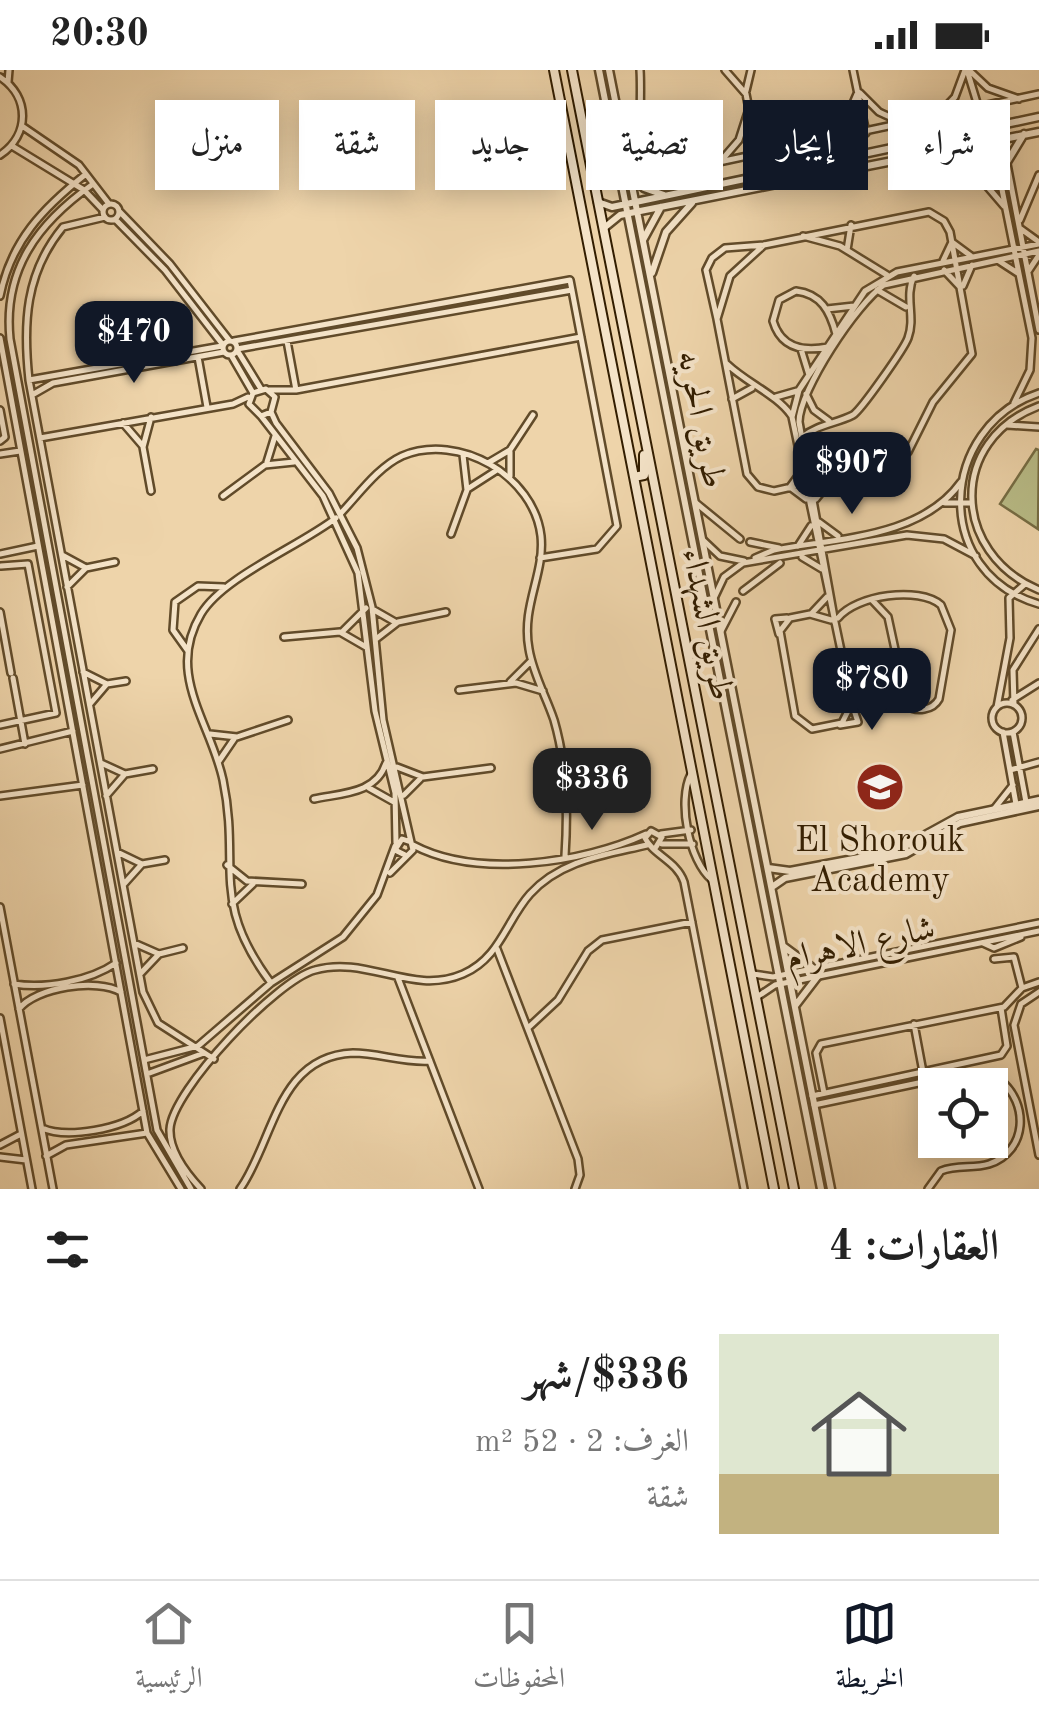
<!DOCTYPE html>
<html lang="ar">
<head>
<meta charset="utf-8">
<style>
	body { margin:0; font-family:"Old Standard TT",Amiri,serif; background:#f6f6f6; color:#222; direction:rtl; height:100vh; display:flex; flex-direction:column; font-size:38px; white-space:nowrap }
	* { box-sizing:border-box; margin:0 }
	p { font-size:32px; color:#767676 }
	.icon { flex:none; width:55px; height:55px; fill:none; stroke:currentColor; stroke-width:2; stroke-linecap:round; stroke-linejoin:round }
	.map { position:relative; height:1119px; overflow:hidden; direction:ltr }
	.panel { display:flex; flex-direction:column; background:#fff; flex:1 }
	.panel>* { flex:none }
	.top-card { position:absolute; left:30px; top:30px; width:980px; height:90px; direction:rtl; display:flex; gap:20px }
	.controls { position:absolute; left:918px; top:998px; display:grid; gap:20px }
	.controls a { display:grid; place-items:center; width:90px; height:90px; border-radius:0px; background:#fff; box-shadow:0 5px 25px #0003; font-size:50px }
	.price { position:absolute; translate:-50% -85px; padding:0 22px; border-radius:20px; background:#111827; color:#fff; font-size:32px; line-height:65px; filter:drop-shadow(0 2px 5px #0008) }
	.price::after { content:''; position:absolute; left:50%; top:60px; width:30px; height:22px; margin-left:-15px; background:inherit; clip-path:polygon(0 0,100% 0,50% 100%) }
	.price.current { background:#222; color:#fff }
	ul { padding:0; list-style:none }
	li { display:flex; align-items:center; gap:30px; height:250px; padding:0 40px }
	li+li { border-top:2px solid #e0e0e0 }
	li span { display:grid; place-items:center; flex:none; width:280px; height:200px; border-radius:0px; color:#555 }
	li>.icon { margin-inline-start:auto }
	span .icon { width:120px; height:120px; fill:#fffc; stroke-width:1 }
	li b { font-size:42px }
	h2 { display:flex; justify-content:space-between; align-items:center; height:120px; padding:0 40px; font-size:42px }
	.tag { padding:0 35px; border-radius:0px; background:#fff; box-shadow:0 5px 25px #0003; font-size:35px; line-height:90px }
	.tag.current { background:#111827; color:#fff }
	.status { display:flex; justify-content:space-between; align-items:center; height:70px; padding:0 50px; background:#fff; direction:ltr }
	.status svg { height:28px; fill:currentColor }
	.menu { display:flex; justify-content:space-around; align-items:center; height:140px; border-top:2px solid #e0e0e0; background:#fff; font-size:28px; color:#767676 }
	.menu a { display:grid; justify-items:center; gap:5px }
	.menu .current { color:#111827 }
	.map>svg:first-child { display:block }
	.green { fill:#b9bd88; stroke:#766d44; stroke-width:2.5 }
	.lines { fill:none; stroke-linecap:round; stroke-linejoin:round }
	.minor-casing { stroke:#614b2a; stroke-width:10 }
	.tertiary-casing { stroke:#614b2a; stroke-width:11 }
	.secondary-casing { stroke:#321d00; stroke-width:12 }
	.minor { stroke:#f4e3c8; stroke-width:5 }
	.tertiary { stroke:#f4e3c8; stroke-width:6 }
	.secondary { stroke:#f4e3c8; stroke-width:8 }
	.labels { text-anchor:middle; stroke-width:8; stroke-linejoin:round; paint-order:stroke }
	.street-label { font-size:35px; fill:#321d00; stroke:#f4e3c8 }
	.poi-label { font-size:35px; fill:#321d00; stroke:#f4e3c8 }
</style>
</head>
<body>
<div class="status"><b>20:30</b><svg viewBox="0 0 49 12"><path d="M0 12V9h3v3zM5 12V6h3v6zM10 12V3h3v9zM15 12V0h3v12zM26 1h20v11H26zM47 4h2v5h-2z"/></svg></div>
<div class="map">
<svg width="1039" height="1119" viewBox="0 0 1039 1119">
	<rect width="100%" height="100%" fill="#eed4aa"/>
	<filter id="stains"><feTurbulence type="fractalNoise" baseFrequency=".002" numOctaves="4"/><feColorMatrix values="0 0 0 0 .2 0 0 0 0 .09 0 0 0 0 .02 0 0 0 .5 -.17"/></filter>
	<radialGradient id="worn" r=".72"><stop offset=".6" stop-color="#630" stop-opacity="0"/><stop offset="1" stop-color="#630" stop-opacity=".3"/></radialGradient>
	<path class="green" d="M1036 379 1039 380 1038 459 1000 434Z"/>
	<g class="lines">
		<g class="minor-casing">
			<path id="minor" d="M640 0C643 45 628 89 691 98L1039 24
				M725 0 746 24 758 85
				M853 0 866 63
				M967 0 985 59
				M969 0 988 18 1019 29
				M0 7C30 27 30 65 0 85
				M8 12 9 0
				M746 21 751 0
				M860 23 879 42 903 53
				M973 38V61
				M752 44 769 63 793 76
				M936 47 955 27 965 0
				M22 56 79 95 109 134
				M1002 68 1039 260
				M830 69 847 47 857 24
				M992 70 1032 268 1030 300 1014 333
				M12 76 84 120 103 140
				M935 85 971 102
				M720 92 739 70 748 42
				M980 108 1004 136
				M93 114C38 153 3 199 10 269L157 1060 191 1119
				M103 142a8 8 0 1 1 16 0a8 8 0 1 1-16 0Z
				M119 141 170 194 229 270
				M105 147 63 157C25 203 23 254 29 310L143 922 158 953 214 989
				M115 149 165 200 223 275
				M1020 150 1039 105
				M1021 159 1039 172
				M803 166 840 176 887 205
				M847 180 851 155
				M943 191 952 172 971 186
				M999 191 1019 204
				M944 200 960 217
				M1029 200 1039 185
				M963 216 972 195
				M877 220 906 237
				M0 226C11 171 43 138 86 104
				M827 239 854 236
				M717 249 706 200 712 188 725 178 764 175 929 142 944 151 950 162 972 284 933 332 908 382 894 394 774 421 758 417 747 404 717 249 730 206 764 175
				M0 268 147 1063 181 1119
				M223 278a7 7 0 1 1 14 0a7 7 0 1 1-14 0Z
				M234 271 570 210 617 456 597 479 540 488
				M287 271 296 320
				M828 277C803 282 781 278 773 251L779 230 796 221C821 224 830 241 836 264
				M237 279 572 220
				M801 279 809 305
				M237 280 261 319
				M231 285 253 323
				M198 287 207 337
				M727 294C747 313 777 325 791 345
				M29 310 222 276
				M269 320H296L581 267
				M1039 323C938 357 931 503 1039 534
				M806 324 814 340 829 351
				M32 325 53 313 224 282
				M776 327 797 321
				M732 329 752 318
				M1039 336C948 370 951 483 1039 520
				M0 340 5 367 0 371
				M271 342 261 346 249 334 253 323 266 319 275 327 271 342 276 353 329 423 357 478 372 537 383 650 411 772
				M261 346 323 426 358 503 375 641 395 723 396 773
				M123 353 142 375
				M1007 355 1039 357
				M802 367C819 354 835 354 853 345 861 340 904 279 908 268 916 247 904 227 914 206
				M40 368 233 334 248 327
				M0 384 20 381
				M267 392 275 366
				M488 393 510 380 533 345
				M811 400 832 409 816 429
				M801 402 790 417 806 429
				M510 406V382
				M469 418 497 400
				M151 421 143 377 151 347
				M223 426 265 395 294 392
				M696 433 740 469
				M945 433H972
				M341 443C359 424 378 397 402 386 459 362 534 406 541 466 545 504 521 536 529 579 533 604 546 626 554 650 567 695 568 740 565 786
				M819 452 838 466
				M451 464 467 420 463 385
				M703 470 720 486 744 491
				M750 472 779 478
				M798 476 811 456
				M0 484 38 476
				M62 485 86 498
				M802 487 822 499
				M755 488 774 480C837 468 921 468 961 412
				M67 517 86 498 115 492
				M743 521 780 493
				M715 526 724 507 743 493 907 465 944 469 976 486
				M374 540 395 552
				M0 542 11 603
				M812 543 827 527
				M838 548C856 525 919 516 941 535L951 560 939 629C933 640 916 643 907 635L888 547 873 531
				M831 550 810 544 790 548 780 561 795 646 812 659 842 653 852 633 792 347 799 320 865 221 897 202 1039 174
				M835 553 799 352C799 321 857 233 884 215L1039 181
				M343 561 366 538
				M721 561 736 532
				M779 564 775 549 787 548
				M284 567 340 562 366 577
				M376 569 398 552 446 542
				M188 581 173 560 175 532 198 516 224 517
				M83 602 107 614 126 611
				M13 608 25 674
				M510 612 530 592
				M459 620 516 613 543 621
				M1012 630 1039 613
				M992 648a15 15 0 1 1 30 0a15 15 0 1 1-30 0Z
				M90 634 107 614
				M1014 635 1013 600 1039 559
				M997 637 1010 568 1009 528 1025 514
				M0 655 56 643 28 494 1 496
				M840 655 858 652 852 634
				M1003 662 1016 734
				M1013 662 1026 732
				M210 664 237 667 288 650
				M0 679 73 661
				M219 691 234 669
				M101 693 125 704
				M397 697 423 707 491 698
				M1010 700 1039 692
				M691 704C677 731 689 791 712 810
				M369 718 394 732
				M404 725 420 709
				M0 726 83 715
				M106 726 125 704 153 699
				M314 729C342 723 376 724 386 693
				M994 739 1013 715
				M661 764 691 760
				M662 774H693
				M413 775C477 809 583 793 646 764
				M656 777 662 767 651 761 645 768C653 785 677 791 684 812L744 1119
				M117 782 142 794 165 790
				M227 795 247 811 302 814
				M390 803 413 780 411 772 402 769 395 780 407 786
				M124 814 142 794
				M232 834 253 814
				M0 837 53 1119
				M134 873 159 884 183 878
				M983 873 994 878 1021 867
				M497 879 578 1089 580 1105 575 1119
				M994 889 1014 887 1022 918
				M141 903 159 884
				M753 904 773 907 1039 853
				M398 908 479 1119
				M271 913C209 830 241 797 223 710 211 653 165 604 201 544 223 507 298 477 336 448
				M14 914C45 919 90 911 116 893
				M1039 922 1021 934 1014 955 1039 1085
				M757 927 775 915 1039 861
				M19 939C36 917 97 908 121 922
				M0 948 32 1119
				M914 954 923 1002
				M529 957 558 930 588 881 602 870 692 852
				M144 990 198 976 271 913 343 867 377 825 395 776
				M147 1004 204 983
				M824 1023 816 983 821 974 1004 937 1022 918 1039 912
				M812 1026 1001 985 1007 976 1001 938
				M814 1035 966 1003 1000 1010C1029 1033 1028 1081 989 1094 973 1099 957 1094 941 1101L928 1119
				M42 1058C67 1069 123 1059 143 1041
				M0 1075 21 1064
				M46 1086 66 1075 147 1063
				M0 1087 26 1090
				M201 1119C187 1104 169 1081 170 1059 172 1020 277 910 315 900 367 885 412 926 463 904 500 888 506 851 530 824 561 790 605 785 647 775
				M240 1119C274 1071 277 986 353 983 379 983 403 993 430 991"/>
		</g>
		<g class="tertiary-casing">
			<path id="tertiary" d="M599 0 821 1119
				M609 0 831 1119
				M970 75 997 93
				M1007 92 1024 64
				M632 107 644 118 664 125
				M598 132 612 137 1039 47
				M604 158 620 145 1039 62
				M643 170 661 137
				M652 203 666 162 692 133
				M768 798 790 801 896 781 958 747 1039 730
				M772 817 785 808 906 784 960 753 1039 736
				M783 876 814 899
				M795 936 818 906"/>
		</g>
		<g class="secondary-casing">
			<path id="secondary" d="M554 0 774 1119
				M572 0 794 1119
				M634 407 644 405V385"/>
		</g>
		<use href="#minor" class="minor"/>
		<use href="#tertiary" class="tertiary"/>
		<use href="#secondary" class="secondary"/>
	</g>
	<defs>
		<g id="university-disc" transform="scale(2.5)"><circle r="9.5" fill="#8f2418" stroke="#f4e3c8"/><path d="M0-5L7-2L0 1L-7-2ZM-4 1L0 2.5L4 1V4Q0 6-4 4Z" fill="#fff"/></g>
	</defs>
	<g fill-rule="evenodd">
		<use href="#university-disc" x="880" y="717"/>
	</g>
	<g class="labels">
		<g class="street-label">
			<text transform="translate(703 349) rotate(79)" y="12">طريق الحريه</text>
			<text transform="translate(709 554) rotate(79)" y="12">طريق الشهداء</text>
			<text transform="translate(860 872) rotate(-12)" y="12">شارع الاهرام</text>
		</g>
		<g class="poi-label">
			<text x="880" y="781">El Shorouk<tspan x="880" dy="40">Academy</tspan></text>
		</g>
	</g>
	<rect width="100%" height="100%" filter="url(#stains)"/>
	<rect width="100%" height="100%" fill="url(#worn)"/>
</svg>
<div class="controls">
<a><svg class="icon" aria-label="locate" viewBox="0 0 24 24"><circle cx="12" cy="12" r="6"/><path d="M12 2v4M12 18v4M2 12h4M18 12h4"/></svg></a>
</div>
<b class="price" style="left:134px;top:316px">$470</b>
<b class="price" style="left:852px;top:447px">$907</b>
<b class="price" style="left:872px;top:663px">$780</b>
<b class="price current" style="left:592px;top:763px">$336</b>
<div class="top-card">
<a class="tag">شراء</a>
<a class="tag current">إيجار</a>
<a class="tag">تصفية</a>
<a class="tag">جديد</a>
<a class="tag">شقة</a>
<a class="tag">منزل</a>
</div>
</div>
<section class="panel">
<h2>العقارات: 4<svg class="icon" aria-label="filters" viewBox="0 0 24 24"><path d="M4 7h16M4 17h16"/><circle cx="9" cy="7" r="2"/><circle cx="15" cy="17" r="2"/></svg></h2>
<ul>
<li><span style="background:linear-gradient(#dfe7d0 70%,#c2b280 0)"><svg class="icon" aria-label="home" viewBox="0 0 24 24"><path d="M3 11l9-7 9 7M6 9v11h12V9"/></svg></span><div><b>$336/شهر</b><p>الغرف: 2 · 52 m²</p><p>شقة</p></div></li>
</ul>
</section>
<nav class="menu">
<a class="current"><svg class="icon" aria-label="map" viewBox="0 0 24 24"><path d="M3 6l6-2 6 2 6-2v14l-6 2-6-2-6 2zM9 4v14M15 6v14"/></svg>الخريطة</a>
<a><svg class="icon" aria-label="saved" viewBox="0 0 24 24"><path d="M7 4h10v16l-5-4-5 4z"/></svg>المحفوظات</a>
<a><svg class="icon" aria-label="home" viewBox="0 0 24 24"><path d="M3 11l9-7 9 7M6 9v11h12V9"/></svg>الرئيسية</a>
</nav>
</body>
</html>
